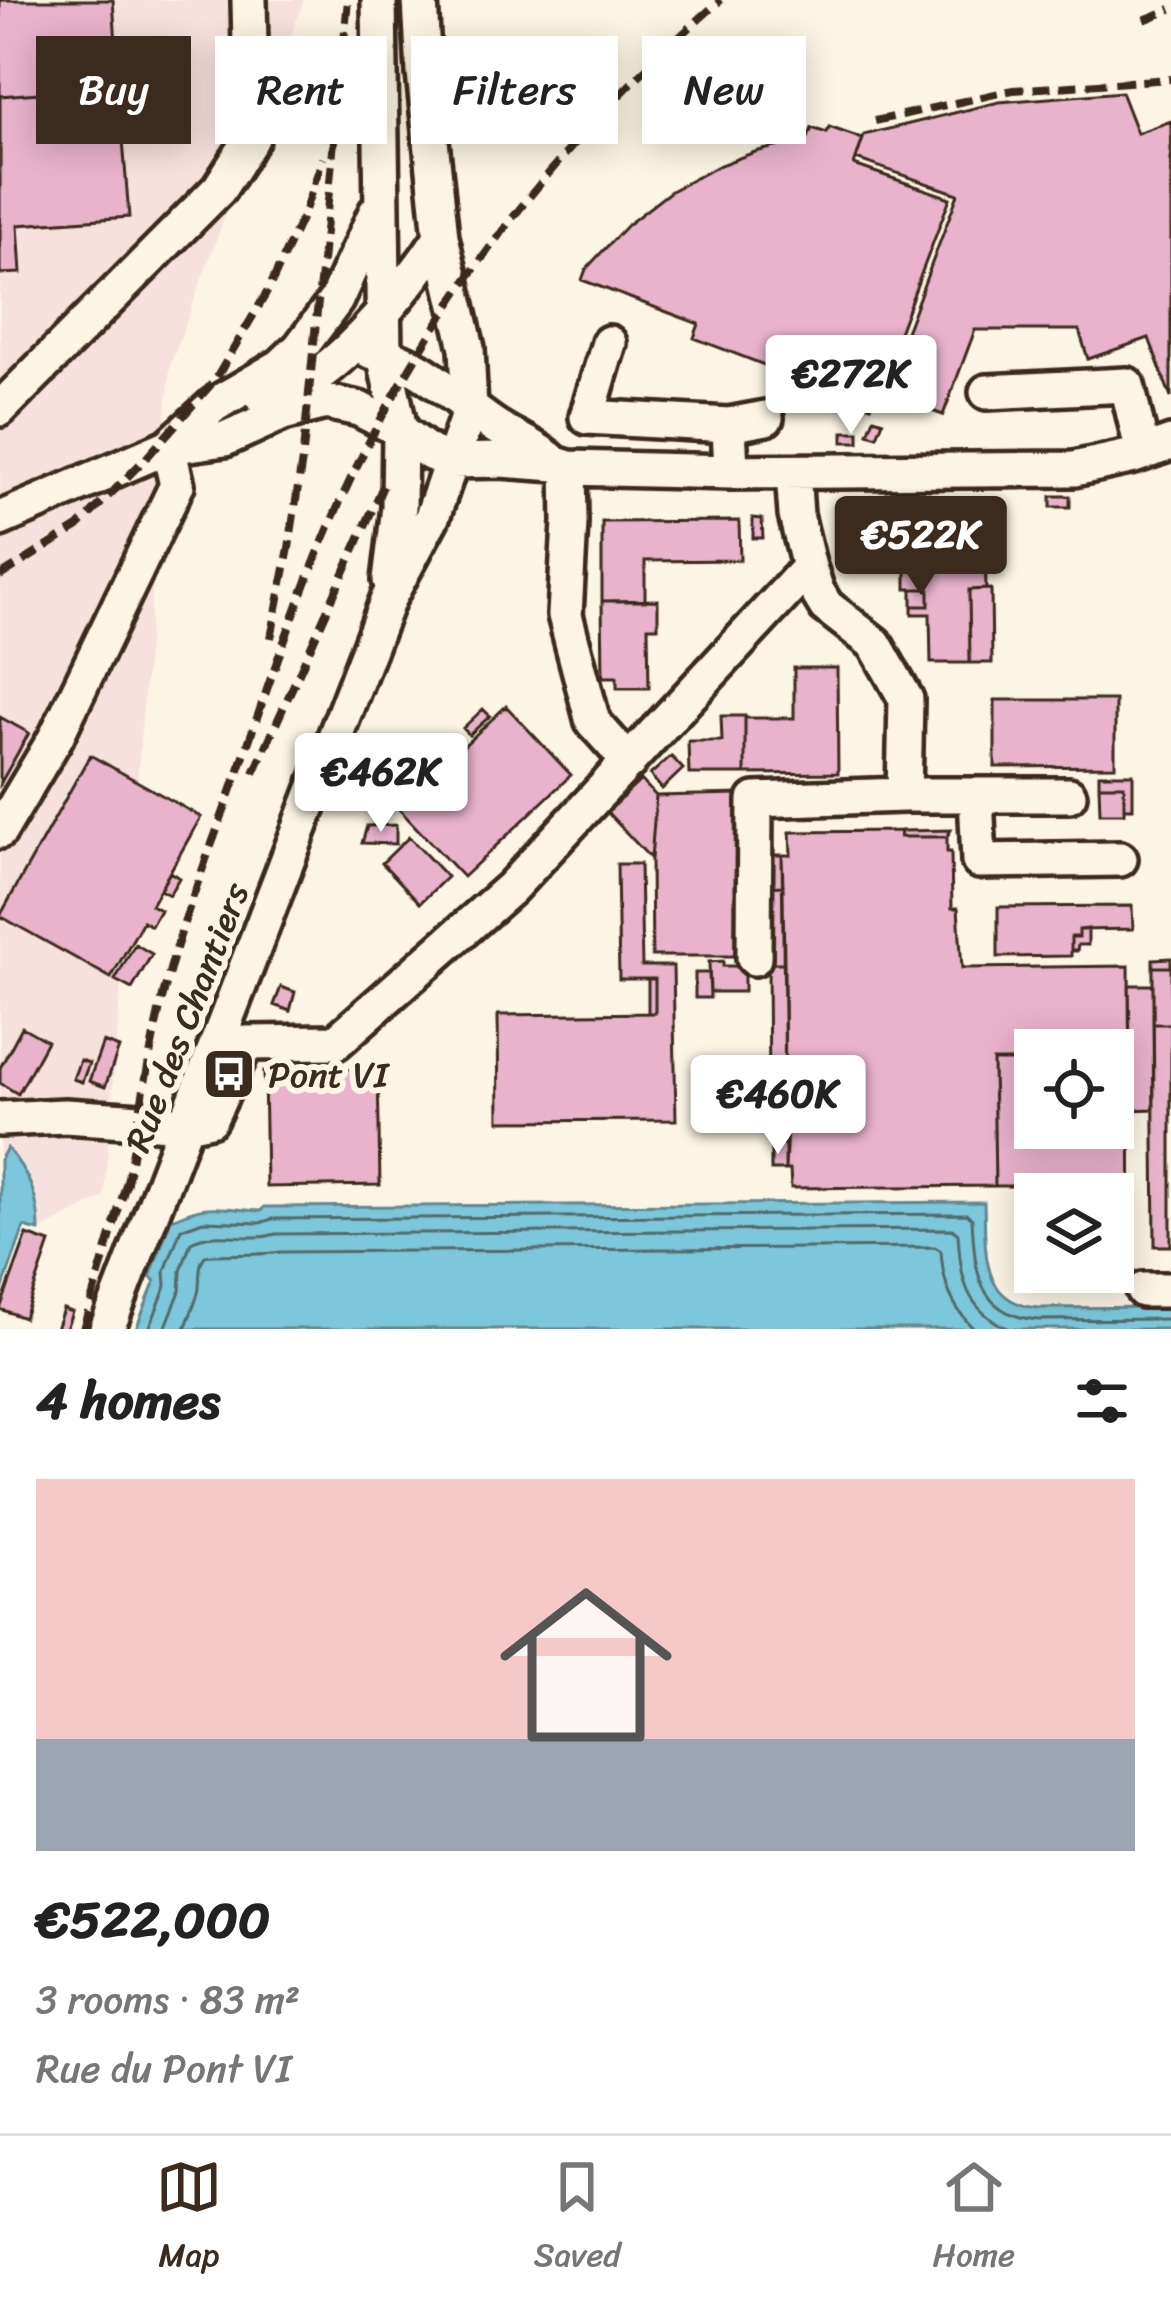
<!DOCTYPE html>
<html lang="en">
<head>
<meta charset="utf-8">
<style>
	body { margin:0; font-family:Sriracha,sans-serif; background:#f2f2f2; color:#222; height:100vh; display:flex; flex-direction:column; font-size:45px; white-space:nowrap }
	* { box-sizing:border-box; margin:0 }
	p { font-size:39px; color:#767676 }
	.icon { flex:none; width:66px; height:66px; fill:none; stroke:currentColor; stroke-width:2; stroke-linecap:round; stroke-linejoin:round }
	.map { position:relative; height:1329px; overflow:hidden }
	.details { display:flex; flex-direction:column; background:#fff; flex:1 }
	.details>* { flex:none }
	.hud { position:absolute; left:36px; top:36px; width:1101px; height:108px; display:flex; gap:24px }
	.buttons { position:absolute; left:1014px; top:1029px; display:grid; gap:24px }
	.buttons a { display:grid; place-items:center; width:120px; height:120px; border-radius:0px; background:#fff; box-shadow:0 6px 30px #0003; font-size:60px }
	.price { position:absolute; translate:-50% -102px; padding:0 27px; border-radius:12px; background:#fff; color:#222; font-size:39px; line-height:78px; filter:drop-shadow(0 3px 6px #0008) }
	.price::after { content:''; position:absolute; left:50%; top:72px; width:36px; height:27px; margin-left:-18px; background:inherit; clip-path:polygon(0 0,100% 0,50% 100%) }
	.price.active { background:#3b2a1e; color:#fff }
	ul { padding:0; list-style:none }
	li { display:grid; align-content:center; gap:24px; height:636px; padding:0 36px }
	li span { display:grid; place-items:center; height:372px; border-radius:0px; color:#555 }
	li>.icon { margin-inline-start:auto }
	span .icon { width:216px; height:216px; fill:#fffc; stroke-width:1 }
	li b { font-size:51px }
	h2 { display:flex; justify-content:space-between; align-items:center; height:144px; padding:0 36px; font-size:51px }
	.pill { padding:0 42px; border-radius:0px; background:#fff; box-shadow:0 6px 30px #0003; font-size:42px; line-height:108px }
	.pill.active { background:#3b2a1e; color:#fff }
	.tab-bar { display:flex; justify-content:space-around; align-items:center; height:168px; border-top:3px solid #e0e0e0; background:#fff; font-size:33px; color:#767676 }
	.tab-bar a { display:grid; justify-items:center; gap:6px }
	.tab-bar .active { color:#3b2a1e }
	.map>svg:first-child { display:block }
	.built { fill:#f6e1de }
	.water { fill:#7cc7dc; stroke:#628890; stroke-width:3 }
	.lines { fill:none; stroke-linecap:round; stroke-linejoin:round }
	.shore { stroke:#55696a; stroke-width:3 }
	.building { fill:#e9b3cc; stroke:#3b2a1e; stroke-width:3 }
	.minor-casing { stroke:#3b2a1e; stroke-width:42 }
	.minor { stroke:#fcf5e5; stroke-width:33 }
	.rail { stroke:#3b2a1e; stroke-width:8; stroke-dasharray:18 9; stroke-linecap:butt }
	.labels { text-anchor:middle; stroke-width:12; stroke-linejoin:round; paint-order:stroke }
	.street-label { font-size:36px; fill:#3b2a1e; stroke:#fcf5e5 }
	.poi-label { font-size:36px; fill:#3b2a1e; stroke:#fcf5e5; text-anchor:start }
</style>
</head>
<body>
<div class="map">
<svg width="1171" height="1329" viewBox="0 0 1171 1329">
	<rect width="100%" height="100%" fill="#fcf5e5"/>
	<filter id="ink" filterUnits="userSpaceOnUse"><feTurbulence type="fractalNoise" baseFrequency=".00833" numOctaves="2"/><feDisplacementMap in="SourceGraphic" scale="24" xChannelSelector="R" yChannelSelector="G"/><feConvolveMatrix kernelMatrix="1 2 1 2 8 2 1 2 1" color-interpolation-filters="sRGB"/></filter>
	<g filter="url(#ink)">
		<path class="built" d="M0 0H304L170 366 104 1197 39 1231V1213L0 1160Z"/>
		<path class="water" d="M7 1148C29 1173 39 1198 39 1231L24 1227 0 1296V1160Z
			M984 1202C986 1247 978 1303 1039 1308L1171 1307V1329H136L155 1281 150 1277 171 1219C180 1216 190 1211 200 1209 221 1205 241 1211 261 1211L264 1207Z"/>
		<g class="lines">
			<path class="shore" d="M149 1329 166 1286 165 1271 181 1229 203 1221 260 1223 272 1219 967 1214 972 1219C975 1269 976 1315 1038 1320L1171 1319
				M165 1329 180 1291 181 1271 191 1242C218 1228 247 1243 276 1234L952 1229 958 1234C961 1278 964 1309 1009 1329
				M185 1329C189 1317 195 1305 198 1293 201 1283 197 1265 205 1256 209 1253 266 1256 280 1252L935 1247 941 1251C943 1283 951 1306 974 1329"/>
		</g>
		<path class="building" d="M0 0H113L119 87 0 96Z
			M119 87 129 217 18 225 21 273 0 274V96Z
			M1121 92 1137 133 1171 121V398L1149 338 1088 359 1079 330H975L943 415 883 393 958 194 856 159 864 135 999 102Z
			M829 127 863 139 854 165 950 198 871 406 694 338 699 324 582 280 586 269 627 225 671 191 720 165 755 152 792 143 795 134 808 138 812 128 827 133Z
			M874 418 883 421 877 436 868 433Z
			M843 432H859V442H843Z
			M1051 496H1070V507H1051Z
			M753 518 762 519 763 538H753Z
			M739 521 740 560 645 561V601H602V522Z
			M906 550H985L986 589 969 590 970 663H931L930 614H912V606H929V589H906Z
			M912 589H929V606H912Z
			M991 589 992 663H970L969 590Z
			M658 600V627H648L649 688H617V677H603L602 601Z
			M794 668H837L838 773 745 774V718H794Z
			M995 700H1115V766L995 767Z
			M506 706 571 775 463 877 398 808Z
			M483 709 490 716 469 735 463 728Z
			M721 716H745V774H689L688 741H722Z
			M0 717 29 733 0 784Z
			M90 755 201 817 151 905 160 910 151 926 143 921 111 978 0 916Z
			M671 756 683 769 662 789 650 775Z
			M1099 774H1133V808H1124V785H1099Z
			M641 780 656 796 651 859 607 812Z
			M1099 785H1124V813H1100Z
			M741 794 742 956H652L651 859 656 796Z
			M396 825V844L362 843 367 826Z
			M951 830 947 837H900L901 831Z
			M901 831 900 837H947V852H951L952 908H958L962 968 1129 966 1130 1060H1113V1050H1035V1061H993L995 1186 791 1188 790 1170H785L788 1099H785L782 855H791L790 832Z
			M409 837 447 877 420 903 382 863Z
			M763 855H782L783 886 763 887Z
			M617 864H640L642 966H673L676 1120 499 1121 498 1015 655 1013V979H619Z
			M170 872 179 878 169 895 160 890Z
			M783 886 784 963H768L763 887Z
			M1132 906 1133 929 1079 930V937H1071V956L998 957V907Z
			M1088 929V945H1078L1077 951H1071V937H1079V930Z
			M135 944 152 954 132 989 115 980Z
			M1171 958V967H1153V959Z
			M723 961V966H744V992H710L709 962Z
			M768 963H784L785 1099H769Z
			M1153 967H1171V1024H1153Z
			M695 973H709L710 998H695Z
			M648 979H655V1013H648Z
			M1129 985H1153L1154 1109 1130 1110Z
			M281 987 295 992 290 1011 274 1005Z
			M1153 1024H1171V1246H1155Z
			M22 1027 47 1041 18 1094 0 1083V1068Z
			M103 1042 119 1048 105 1087 89 1081Z
			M80 1060 89 1063 82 1082 73 1079Z
			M1113 1060H1130L1131 1266H1113V1194H1037V1186H995L993 1061H1035V1128H1113Z
			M378 1069 380 1185 266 1187 264 1071Z
			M771 1144H785V1170H771Z
			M27 1235 50 1243 24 1318 0 1309Z
			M63 1309 72 1312 66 1329H56Z"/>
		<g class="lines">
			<g class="minor-casing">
				<path id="minor" d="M379 0 384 354 400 430 399 507 390 580
					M609 343 587 417 729 425 731 472
					M370 351C421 361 451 396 492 424 511 437 532 445 550 459
					M987 392 1127 385 1143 453
					M265 401C282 393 300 387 316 376 359 347 412 281 441 237
					M0 409 219 189 252 138 249 0
					M729 425 766 418
					M168 447 225 439 283 413 326 402 359 409 400 430 430 453 451 461 501 460 556 464 569 468 731 472 1074 469 1134 456 1171 443
					M168 447 214 405 281 366 300 348 336 300 376 212
					M569 468 570 522 565 615 593 722 629 762
					M0 519 186 439
					M904 795H976L979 861 1120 859
					M976 795H1069
					M0 831 56 737 177 485 168 447
					M754 958 755 800 904 795 906 699 875 644 826 606 817 591 809 567
					M0 1119 65 1116 186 1124 210 1119 246 1043 336 1042 511 888 809 567 796 515 793 472
					M1143 1290H1171
					M107 1329 388 599 432 517 470 409 467 348 441 237 424 73 420 0"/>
			</g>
			<use href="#minor" class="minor"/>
			<path class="rail" d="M1144 20 1171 9
				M875 121 1013 90 1171 79
				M0 576 78 527 148 456 215 380 269 289 305 210 323 158
				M271 638 289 548 303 453 348 0
				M254 773 383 486
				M126 1187C139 1125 147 1061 162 1000 182 917 215 838 243 758 272 675 300 592 336 511 423 314 558 140 721 0
				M83 1329 129 1174"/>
		</g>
	</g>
	<defs>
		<g id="bus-square" transform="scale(2.7)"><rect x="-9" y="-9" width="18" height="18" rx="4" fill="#3b2a1e" stroke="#fcf5e5"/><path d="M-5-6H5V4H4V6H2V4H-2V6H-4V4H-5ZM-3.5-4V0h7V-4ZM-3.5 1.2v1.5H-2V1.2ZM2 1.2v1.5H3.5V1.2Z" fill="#fff"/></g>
	</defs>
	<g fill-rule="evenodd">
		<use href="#bus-square" x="229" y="1074"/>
	</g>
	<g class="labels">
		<g class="street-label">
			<text transform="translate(186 1017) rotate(-69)" y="13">Rue des Chantiers</text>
		</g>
		<g class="poi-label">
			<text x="268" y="1087">Pont VI</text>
		</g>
	</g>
</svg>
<div class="buttons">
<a><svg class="icon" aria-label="locate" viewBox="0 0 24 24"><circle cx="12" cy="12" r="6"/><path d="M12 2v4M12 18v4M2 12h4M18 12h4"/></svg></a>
<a><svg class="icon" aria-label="layers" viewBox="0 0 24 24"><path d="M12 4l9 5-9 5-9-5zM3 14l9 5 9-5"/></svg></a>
</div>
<b class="price" style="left:851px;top:437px">€272K</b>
<b class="price active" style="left:921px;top:598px">€522K</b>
<b class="price" style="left:381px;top:835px">€462K</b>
<b class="price" style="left:778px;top:1157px">€460K</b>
<div class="hud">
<a class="pill active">Buy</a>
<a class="pill">Rent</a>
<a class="pill">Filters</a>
<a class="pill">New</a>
</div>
</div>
<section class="details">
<h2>4 homes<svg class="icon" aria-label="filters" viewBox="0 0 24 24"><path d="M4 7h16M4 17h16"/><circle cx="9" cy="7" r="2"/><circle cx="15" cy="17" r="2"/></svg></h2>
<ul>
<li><span style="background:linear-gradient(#f6c9c9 70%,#9aa5b1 0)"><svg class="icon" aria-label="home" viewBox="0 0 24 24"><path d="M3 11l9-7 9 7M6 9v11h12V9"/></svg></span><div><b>€522,000</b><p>3 rooms · 83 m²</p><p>Rue du Pont VI</p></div></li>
</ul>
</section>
<nav class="tab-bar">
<a class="active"><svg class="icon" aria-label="map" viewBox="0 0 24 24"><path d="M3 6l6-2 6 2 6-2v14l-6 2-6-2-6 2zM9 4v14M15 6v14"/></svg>Map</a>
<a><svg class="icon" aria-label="saved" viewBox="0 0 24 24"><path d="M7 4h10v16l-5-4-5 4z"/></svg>Saved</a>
<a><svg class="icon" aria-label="home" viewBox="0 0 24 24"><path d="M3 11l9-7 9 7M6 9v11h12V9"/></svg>Home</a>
</nav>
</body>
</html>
